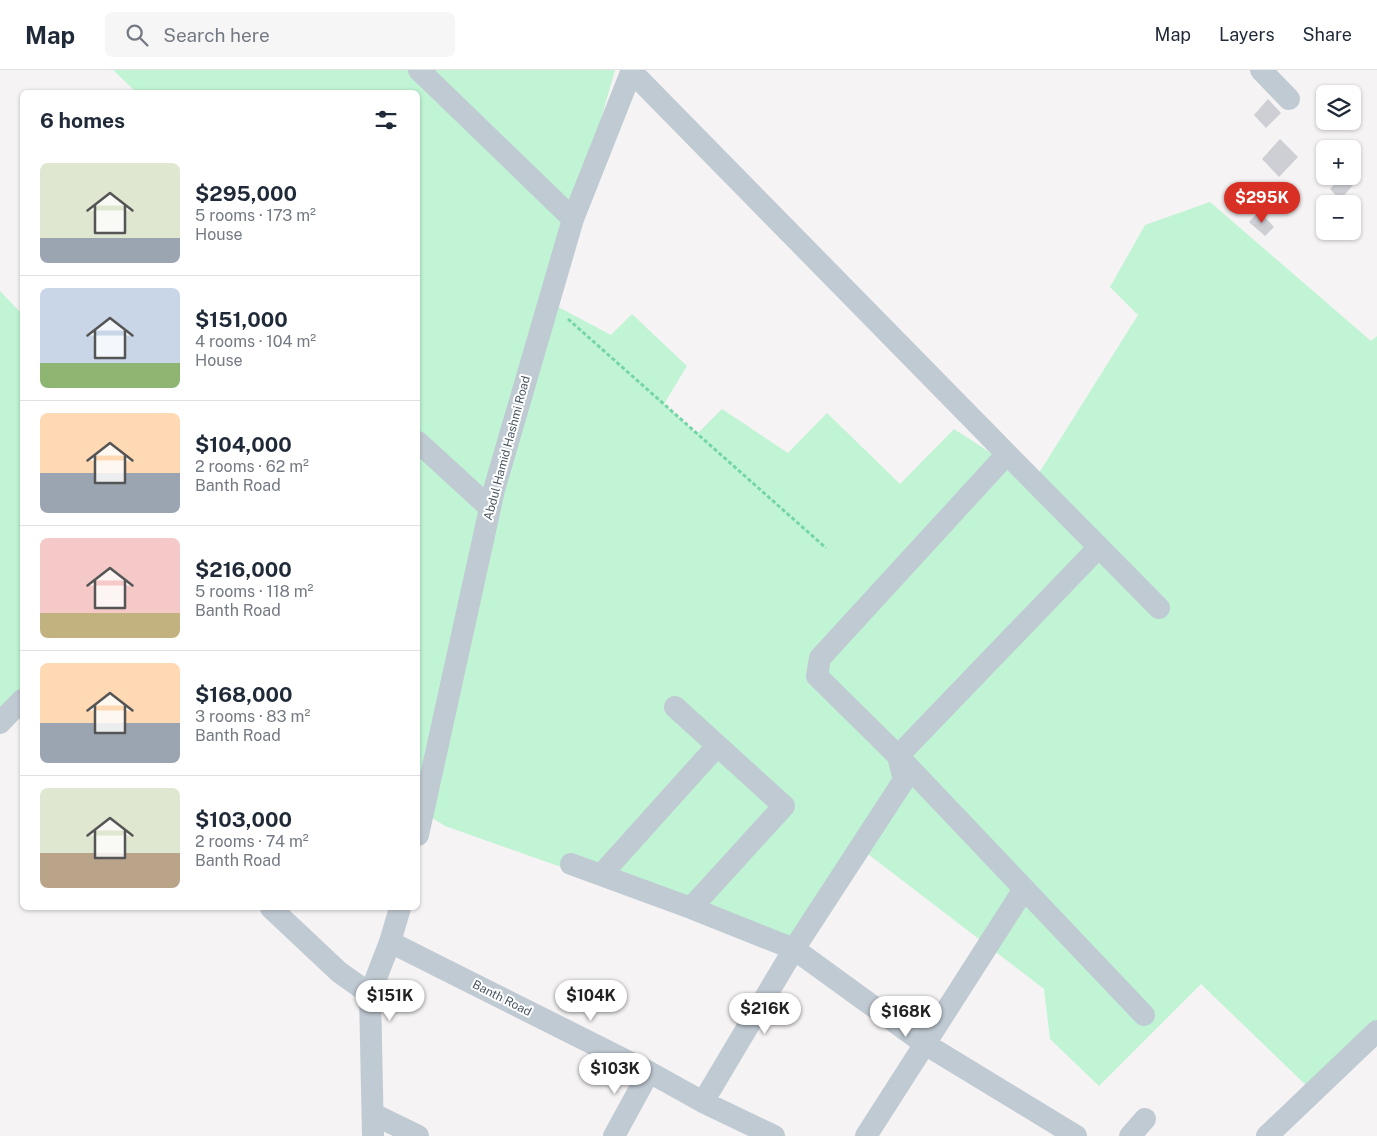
<!DOCTYPE html>
<html lang="en">
<head>
<meta charset="utf-8">
<style>
	body { margin:0; font-family:"Public Sans",sans-serif; background:#f6f6f7; color:#1f2937; height:100vh; display:flex; flex-direction:column; font-size:19px; white-space:nowrap }
	* { box-sizing:border-box; margin:0 }
	p { font-size:16px; color:#747a83 }
	.icon { flex:none; width:28px; height:28px; fill:none; stroke:currentColor; stroke-width:2; stroke-linecap:round; stroke-linejoin:round }
	.map { position:relative; flex:1; overflow:hidden }
	.details { position:absolute; left:20px; top:20px; width:400px; height:820px; display:flex; flex-direction:column; background:#fff; border-radius:8px; box-shadow:0 1px 4px #0004 }
	.details>* { flex:none }
	.controls { position:absolute; left:1316px; top:15px; display:grid; gap:10px }
	.controls a { display:grid; place-items:center; width:45px; height:45px; border-radius:8px; background:#fff; box-shadow:0 1px 4px #0004; font-size:25px }
	.price { position:absolute; translate:-50% -42px; padding:0 11px; border-radius:18px; background:#fff; color:#222; font-size:16px; line-height:32px; filter:drop-shadow(0 1px 2px #0008) }
	.price::after { content:''; position:absolute; left:50%; top:30px; width:15px; height:11px; margin-left:-8px; background:inherit; clip-path:polygon(0 0,100% 0,50% 100%) }
	.price.active { background:#d93025; color:#fff }
	ul { padding:0; list-style:none }
	li { display:flex; align-items:center; gap:15px; height:125px; padding:0 20px }
	li+li { border-top:1px solid #e0e1e3 }
	li span { display:grid; place-items:center; flex:none; width:140px; height:100px; border-radius:8px; color:#555 }
	li>.icon { margin-inline-start:auto }
	span .icon { width:60px; height:60px; fill:#fffc; stroke-width:1 }
	li b { font-size:21px }
	h2 { display:flex; justify-content:space-between; align-items:center; height:60px; padding:0 20px; font-size:21px }
	header { display:flex; align-items:center; gap:30px; box-sizing:border-box; height:70px; padding:0 25px; background:#fff; border-bottom:1px solid #e0e1e3 }
	header strong { font-size:24px }
	nav { display:flex; gap:28px; margin-inline-start:auto; font-size:18px }
	.search { width:350px; height:45px; background:#f6f6f7; display:flex; align-items:center; gap:12px; box-sizing:border-box; padding:0 18px; border-radius:8px; color:#747a83; font-size:19px }
	.map>svg:first-child { display:block }
	.green { fill:#c0f4d5 }
	.building { fill:#cdcfd5 }
	.lines { fill:none; stroke-linecap:round; stroke-linejoin:round }
	.path { stroke:#75d5a7; stroke-width:3; stroke-dasharray:4 2.5; stroke-linecap:butt }
	.street { stroke:#c0cad3; stroke-width:22 }
	.labels { text-anchor:middle; stroke-width:4; stroke-linejoin:round; paint-order:stroke }
	.street-label { font-size:12px; fill:#495662; stroke:#fff }
</style>
</head>
<body>
<header>
<strong>Map</strong>
<div class="search"><svg class="icon" aria-label="search" viewBox="0 0 24 24"><circle cx="10" cy="10" r="6"/><path d="M15 15l6 6"/></svg>Search here</div>
<nav><a>Map</a><a>Layers</a><a>Share</a></nav>
</header>
<div class="map">
<svg width="1377" height="1066" viewBox="0 0 1377 1066">
	<rect width="100%" height="100%" fill="#f5f3f3"/>
	<path class="green" d="M113 0H615L549 232 611 265 632 244 687 296 664 334 697 364 722 339 788 383 827 343 900 414 954 359 1034 411 1138 245 1110 217 1145 155 1210 132 1371 271 1377 266V961L1313 1022 1201 914 1099 1016 1050 969 1044 919 860 778 794 879 445 756 418 739V22H136Z
		M0 221 22 244V628L0 651Z"/>
	<path class="building" d="M1268 29 1281 43 1266 58 1254 45Z
		M1280 69 1298 87 1279 107 1262 89Z
		M1352 97 1361 106 1340 130 1330 119 1342 106H1352Z
		M1259 141 1274 157 1265 166 1249 152Z"/>
	<g class="lines">
		<path class="path" d="M568 249 826 478"/>
		<path class="street" d="M419 0 573 149
			M1261 0 1289 29
			M631 1 1007 384 820 588 817 606 898 686 904 710 794 879 703 1032
			M418 372 490 438
			M1007 384 1159 538
			M1099 477 898 686 1144 945
			M675 637 784 736 691 838
			M0 653 22 630
			M418 765 494 420 573 149 632 0
			M571 794 691 838 794 879 925 974 1076 1066
			M601 805 717 676
			M271 838 339 902 370 924
			M390 872 649 1002 703 1032 774 1066
			M373 1044 418 1066
			M373 1066 370 924 390 872 400 838
			M614 1066 649 1002
			M866 1066 1024 819
			M1130 1066 1145 1049
			M1267 1066 1377 961"/>
	</g>
	<g class="labels">
		<g class="street-label">
			<text transform="translate(507 378) rotate(-75)" y="4">Abdul Hamid Hashmi Road</text>
			<text transform="translate(502 928) rotate(27)" y="4">Banth Road</text>
		</g>
	</g>
</svg>
<div class="controls">
<a><svg class="icon" aria-label="layers" viewBox="0 0 24 24"><path d="M12 4l9 5-9 5-9-5zM3 14l9 5 9-5"/></svg></a>
<a>+</a>
<a>−</a>
</div>
<b class="price active" style="left:1262px;top:154px">$295K</b>
<b class="price" style="left:390px;top:952px">$151K</b>
<b class="price" style="left:591px;top:952px">$104K</b>
<b class="price" style="left:765px;top:965px">$216K</b>
<b class="price" style="left:906px;top:968px">$168K</b>
<b class="price" style="left:615px;top:1025px">$103K</b>
<section class="details">
<h2>6 homes<svg class="icon" aria-label="filters" viewBox="0 0 24 24"><path d="M4 7h16M4 17h16"/><circle cx="9" cy="7" r="2"/><circle cx="15" cy="17" r="2"/></svg></h2>
<ul>
<li><span style="background:linear-gradient(#dfe7d0 75%,#9aa5b1 0)"><svg class="icon" aria-label="home" viewBox="0 0 24 24"><path d="M3 11l9-7 9 7M6 9v11h12V9"/></svg></span><div><b>$295,000</b><p>5 rooms · 173 m²</p><p>House</p></div></li>
<li><span style="background:linear-gradient(#c9d6e8 75%,#8fb573 0)"><svg class="icon" aria-label="home" viewBox="0 0 24 24"><path d="M3 11l9-7 9 7M6 9v11h12V9"/></svg></span><div><b>$151,000</b><p>4 rooms · 104 m²</p><p>House</p></div></li>
<li><span style="background:linear-gradient(#ffd9b3 60%,#9aa5b1 0)"><svg class="icon" aria-label="home" viewBox="0 0 24 24"><path d="M3 11l9-7 9 7M6 9v11h12V9"/></svg></span><div><b>$104,000</b><p>2 rooms · 62 m²</p><p>Banth Road</p></div></li>
<li><span style="background:linear-gradient(#f6c9c9 75%,#c2b280 0)"><svg class="icon" aria-label="home" viewBox="0 0 24 24"><path d="M3 11l9-7 9 7M6 9v11h12V9"/></svg></span><div><b>$216,000</b><p>5 rooms · 118 m²</p><p>Banth Road</p></div></li>
<li><span style="background:linear-gradient(#ffd9b3 60%,#9aa5b1 0)"><svg class="icon" aria-label="home" viewBox="0 0 24 24"><path d="M3 11l9-7 9 7M6 9v11h12V9"/></svg></span><div><b>$168,000</b><p>3 rooms · 83 m²</p><p>Banth Road</p></div></li>
<li><span style="background:linear-gradient(#dfe7d0 65%,#b9a48a 0)"><svg class="icon" aria-label="home" viewBox="0 0 24 24"><path d="M3 11l9-7 9 7M6 9v11h12V9"/></svg></span><div><b>$103,000</b><p>2 rooms · 74 m²</p><p>Banth Road</p></div></li>
</ul>
</section>
</div>
</body>
</html>
